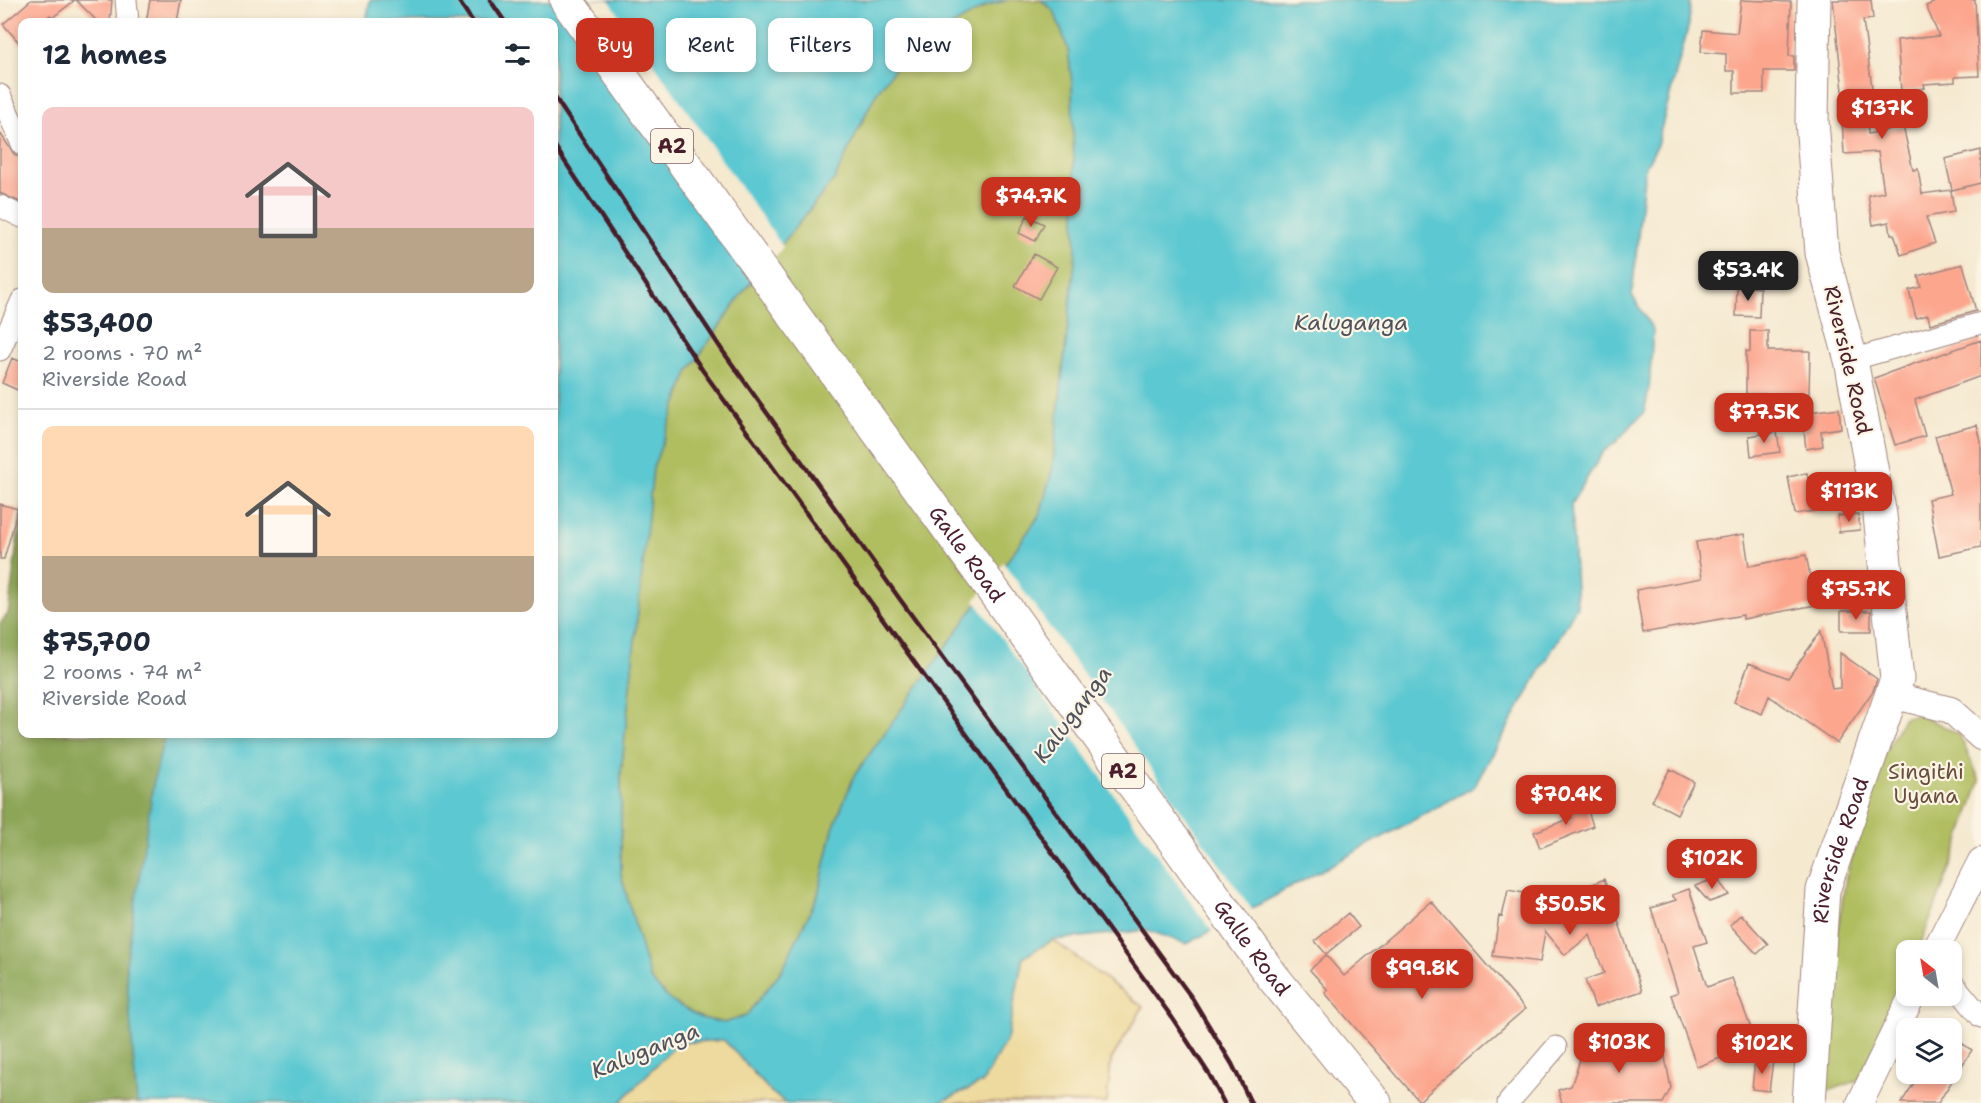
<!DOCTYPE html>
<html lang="en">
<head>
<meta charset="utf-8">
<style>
	body { margin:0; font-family:"Shantell Sans",sans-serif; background:#f2f2f3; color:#1f2937; height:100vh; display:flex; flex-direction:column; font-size:22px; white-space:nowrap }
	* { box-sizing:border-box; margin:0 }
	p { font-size:20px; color:#747a83 }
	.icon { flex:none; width:33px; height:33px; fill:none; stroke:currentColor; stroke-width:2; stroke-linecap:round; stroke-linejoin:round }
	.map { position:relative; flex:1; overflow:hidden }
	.side { position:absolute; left:18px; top:18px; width:540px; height:720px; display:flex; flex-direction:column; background:#fff; border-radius:12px; box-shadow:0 3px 9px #0003 }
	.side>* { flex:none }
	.top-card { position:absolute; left:576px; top:18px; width:570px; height:54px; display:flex; gap:12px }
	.needle { width:39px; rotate:329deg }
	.fabs { position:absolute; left:1896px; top:940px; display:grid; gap:12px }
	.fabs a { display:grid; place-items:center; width:66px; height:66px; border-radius:12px; background:#fff; box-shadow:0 3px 9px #0003; font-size:30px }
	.price { position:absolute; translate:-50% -51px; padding:0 14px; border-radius:12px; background:#c8321e; color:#fff; font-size:20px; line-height:39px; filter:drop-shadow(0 2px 3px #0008) }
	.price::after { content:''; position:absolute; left:50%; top:36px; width:18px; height:14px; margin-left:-9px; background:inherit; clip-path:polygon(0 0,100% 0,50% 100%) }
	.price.selected { background:#222; color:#fff }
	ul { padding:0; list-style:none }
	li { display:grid; align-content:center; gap:12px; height:318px; padding:0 24px }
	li+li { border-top:2px solid #e0e1e3 }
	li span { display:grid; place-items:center; height:186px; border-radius:12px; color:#555 }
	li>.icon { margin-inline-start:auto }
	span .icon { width:108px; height:108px; fill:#fffc; stroke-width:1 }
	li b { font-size:26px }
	h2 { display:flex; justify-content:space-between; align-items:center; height:72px; padding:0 24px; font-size:26px }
	.tag { padding:0 21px; border-radius:12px; background:#fff; box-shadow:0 3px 9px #0003; font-size:21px; line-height:54px }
	.tag.selected { background:#c8321e; color:#fff }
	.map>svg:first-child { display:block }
	.green { fill:#b0be60; stroke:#7d6e46; stroke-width:1.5 }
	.forest { fill:#8ca556; stroke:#6b6240; stroke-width:1.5 }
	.sand { fill:#eeda9e; stroke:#9c7c64; stroke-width:1.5 }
	.water { fill:#5cc8d1; stroke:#53747e; stroke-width:1.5 }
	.pier { fill:#f5e9d0 }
	.building { fill:#fca68e }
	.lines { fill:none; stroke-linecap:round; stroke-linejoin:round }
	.minor-casing { stroke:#a0847e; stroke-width:23 }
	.tertiary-casing { stroke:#a0847e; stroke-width:28 }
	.primary-casing { stroke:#a0847e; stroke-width:35 }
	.trunk-casing { stroke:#a0847e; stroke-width:35 }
	.minor { stroke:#fff; stroke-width:21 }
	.tertiary { stroke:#fff; stroke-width:26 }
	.primary { stroke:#fff; stroke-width:33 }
	.trunk { stroke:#fff; stroke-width:33 }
	.rail { stroke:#4a1f2b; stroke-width:4.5 }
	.labels { text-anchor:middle; stroke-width:4.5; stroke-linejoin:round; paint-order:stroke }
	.shield { fill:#fcf5e5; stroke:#7f5f63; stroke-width:1.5 }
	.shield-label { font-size:20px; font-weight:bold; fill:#4a1f2b }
	.street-label { font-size:21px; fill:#4a1f2b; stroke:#fcf5e5 }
	.park-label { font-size:21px; fill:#694f3b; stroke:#fcf5e5 }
	.water-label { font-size:22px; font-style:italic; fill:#4f525d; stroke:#fcf5e5 }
</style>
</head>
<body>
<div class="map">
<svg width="1981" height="1103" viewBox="0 0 1981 1103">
	<rect width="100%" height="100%" fill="#fcf5e5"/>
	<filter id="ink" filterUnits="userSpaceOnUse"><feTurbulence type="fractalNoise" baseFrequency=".0167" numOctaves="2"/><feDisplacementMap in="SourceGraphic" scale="12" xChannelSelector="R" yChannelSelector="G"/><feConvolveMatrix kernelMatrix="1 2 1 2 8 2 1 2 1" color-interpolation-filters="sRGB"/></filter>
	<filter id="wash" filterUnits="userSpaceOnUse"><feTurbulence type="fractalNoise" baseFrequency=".008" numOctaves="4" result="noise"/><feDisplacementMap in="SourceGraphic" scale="24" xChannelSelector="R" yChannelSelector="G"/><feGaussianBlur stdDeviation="1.35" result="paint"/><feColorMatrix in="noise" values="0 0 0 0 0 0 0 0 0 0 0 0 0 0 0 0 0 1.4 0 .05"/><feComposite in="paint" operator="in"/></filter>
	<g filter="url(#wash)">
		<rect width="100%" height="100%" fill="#f5e9d0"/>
		<path class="green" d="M1008 0H1041L1054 11 1068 49 1072 83 1076 252 1052 470 1040 515 854 776 833 829 818 895 782 970 746 1016 724 1023 701 1018 671 1001 650 979 621 875V773L653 468 688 372 743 292 835 178 875 95 894 69 922 43 988 5Z
			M1921 715 1959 734 1980 781 1954 858 1918 951H1906V981L1903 990 1859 1080 1828 1091 1817 1067 1846 877 1882 758 1904 717Z"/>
		<path class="forest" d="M22 504V734H171L126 965 137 1103H0V623L8 614Z"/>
		<path class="sand" d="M1053 940 1143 1007 1111 1060 1107 1103H938L982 1083 1007 1039 1023 957Z
			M724 1040 771 1092 786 1103H620L677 1043Z"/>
		<path class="water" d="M370 0H1008L988 5 922 43 894 69 875 95 835 178 743 292 688 372 653 468 621 773V875L650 979 671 1001 701 1018 724 1023 746 1016 782 970 818 895 833 829 854 776 1040 515 1052 470 1076 252 1072 83 1068 49 1054 11 1041 0H1690L1689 24 1656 148 1645 167 1632 295 1653 330 1649 390 1644 412 1615 443 1603 452 1571 504 1577 606 1474 787 1187 944 1147 930 1053 940 1023 957 1007 1039 982 1083 938 1103H786L771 1092 724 1040 677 1043 620 1103H137L126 965 154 780 165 734H554V22H366Z"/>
		<path class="pier" d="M557 0H609L783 247 755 282Z
			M1003 562 1253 911 1213 933 975 601Z"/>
		<g id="blocks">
			<path class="building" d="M31 0H75L52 18 50 15 41 22H22V46L3 24Z
				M76 0H112L110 22H98Z
				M150 0H181L177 22H146Z
				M1741 0 1791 2 1789 56H1794V71H1764V93H1734V71H1726V54L1701 52 1703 30 1737 33Z
				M1833 0H1871L1873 19 1863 20 1873 95 1866 96 1868 134 1903 126 1913 170 1918 169 1922 194 1951 190 1954 212 1926 217 1935 243 1901 255 1894 234H1891L1889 222 1873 225 1868 195 1884 192 1878 152 1844 154 1842 119 1846 118Z
				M1940 0H1975L1979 76 1955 77V82L1924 84 1925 88 1901 91 1897 40 1939 36 1926 6Z
				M0 133 14 154 22 159V203L0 193Z
				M1981 150V183L1952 190 1945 159Z
				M1027 216 1044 224 1035 241 1019 233Z
				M1034 254 1057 267 1039 299 1015 286Z
				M1963 264 1976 311 1930 324 1928 315 1916 318 1909 290 1921 287 1918 276Z
				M1737 286 1760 288 1759 317 1736 316Z
				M1750 331H1768V351H1810L1809 394H1746V351L1750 352Z
				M1981 340V376L1915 400 1925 436 1895 445 1874 378Z
				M12 358 22 362V392L2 383Z
				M1839 408 1841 428 1821 431 1823 446 1806 449 1802 413Z
				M1977 425 1981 441V547L1939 556 1928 499 1951 494 1935 436Z
				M1777 432 1780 452 1751 456 1749 436Z
				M1807 473 1814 511 1795 514 1788 477Z
				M0 504 18 509 4 559H0Z
				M1858 514 1860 530 1839 532 1838 516Z
				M1744 534 1749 566 1806 555 1816 605 1743 619V615L1643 633 1636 590 1702 578 1696 542Z
				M1841 611H1871V631H1841Z
				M1821 631 1832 689 1840 688V653L1877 679 1873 691 1837 743 1769 696 1762 714 1734 702 1749 663 1788 678Z
				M1670 769 1694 782 1677 814 1652 801Z
				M1585 801 1593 826 1540 848 1534 832 1572 818 1568 806Z
				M1717 878 1729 895 1709 902 1695 886Z
				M1604 879 1642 991 1595 1007 1585 980 1604 973 1590 935 1565 955 1545 931 1540 962 1493 956 1499 916 1502 917 1508 890 1582 904 1577 891Z
				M1689 889 1707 942 1694 946 1707 987 1732 978 1757 1044 1697 1067 1671 995 1678 992 1651 908 1676 900 1672 895Z
				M1431 901 1525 1009 1419 1101 1325 993 1328 990 1310 970 1326 955 1344 976Z
				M1348 913 1359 927 1326 954 1315 941Z
				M1741 914 1768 944 1757 954 1730 925Z
				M1623 1033 1664 1052 1671 1088 1663 1103H1562L1558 1090 1571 1086 1584 1048Z
				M1952 1037 1972 1050 1938 1103H1901L1920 1074H1952Z
				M1755 1059 1773 1061 1769 1091 1752 1089Z"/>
		</g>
	</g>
	<g filter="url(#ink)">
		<use href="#blocks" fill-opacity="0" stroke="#a0847e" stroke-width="1.5"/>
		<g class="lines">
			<g class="minor-casing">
				<path id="minor" d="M126 0 128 22
					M0 95 22 144
					M0 206 22 217
					M0 350 22 300
					M1851 360 1981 323
					M1952 982 1981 1017
					M1508 1103 1556 1047"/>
			</g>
			<g class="tertiary-casing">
				<path id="tertiary" d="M1891 695 1951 710 1981 737
					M1935 951 1981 861
					M1860 1103 1912 996"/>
			</g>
			<g class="primary-casing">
				<g id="primary">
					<path id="s1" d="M1809 1103 1823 890 1897 679 1880 515 1851 360 1822 253 1812 121 1814 0"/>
				</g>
			</g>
			<g class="trunk-casing">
				<g id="trunk">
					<path id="s2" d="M566 0 1272 976 1375 1103"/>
				</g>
			</g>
			<use href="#minor" class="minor"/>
			<use href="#tertiary" class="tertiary"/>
			<use href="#primary" class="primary"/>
			<use href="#trunk" class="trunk"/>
			<path class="rail" d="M458 0 473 22
				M490 0 505 22
				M554 96 722 350 899 598 1192 998 1232 1064 1251 1103
				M554 145 703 371 1171 1016 1209 1074 1224 1103"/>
		</g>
	</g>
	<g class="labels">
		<g class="shield">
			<rect x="651" y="129" width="42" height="34" rx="4.5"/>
			<rect x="1102" y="754" width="42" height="34" rx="4.5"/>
		</g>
		<g class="shield-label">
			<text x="672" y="153">A2</text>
			<text x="1123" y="778">A2</text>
		</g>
		<g class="street-label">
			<text transform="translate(1848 360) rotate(77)" y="7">Riverside Road</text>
			<text dy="7" stroke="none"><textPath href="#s2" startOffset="684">Galle Road</textPath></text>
			<text dy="7" stroke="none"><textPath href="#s1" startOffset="256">Riverside Road</textPath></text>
			<text dy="7" stroke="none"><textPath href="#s2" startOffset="1170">Galle Road</textPath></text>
		</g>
		<g class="park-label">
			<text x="1926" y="779">Singithi<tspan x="1926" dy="24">Uyana</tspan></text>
		</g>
		<g class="water-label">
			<text x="1351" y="330">Kaluganga</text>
			<text transform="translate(1072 714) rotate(-53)" y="8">Kaluganga</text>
			<text transform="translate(645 1050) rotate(-22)" y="8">Kaluganga</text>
		</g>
	</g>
</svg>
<div class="fabs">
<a><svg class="needle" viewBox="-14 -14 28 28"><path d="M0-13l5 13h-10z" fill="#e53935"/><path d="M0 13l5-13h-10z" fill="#747a83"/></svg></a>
<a><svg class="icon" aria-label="layers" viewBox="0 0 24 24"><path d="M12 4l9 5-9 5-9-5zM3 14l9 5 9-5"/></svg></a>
</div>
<b class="price" style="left:1882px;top:140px">$137K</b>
<b class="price" style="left:1031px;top:228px">$74.7K</b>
<b class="price selected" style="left:1748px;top:302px">$53.4K</b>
<b class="price" style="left:1764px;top:444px">$77.5K</b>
<b class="price" style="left:1849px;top:523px">$113K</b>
<b class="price" style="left:1856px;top:621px">$75.7K</b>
<b class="price" style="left:1566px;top:826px">$70.4K</b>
<b class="price" style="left:1712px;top:890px">$102K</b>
<b class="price" style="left:1570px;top:936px">$50.5K</b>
<b class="price" style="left:1422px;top:1000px">$99.8K</b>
<b class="price" style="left:1619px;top:1074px">$103K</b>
<b class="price" style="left:1762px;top:1075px">$102K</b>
<div class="top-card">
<a class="tag selected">Buy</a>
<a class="tag">Rent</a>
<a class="tag">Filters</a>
<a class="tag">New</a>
</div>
<section class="side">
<h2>12 homes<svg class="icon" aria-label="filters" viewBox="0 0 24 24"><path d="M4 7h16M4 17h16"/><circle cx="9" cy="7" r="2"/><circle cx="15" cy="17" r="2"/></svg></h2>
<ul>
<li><span style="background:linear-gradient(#f6c9c9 65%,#b9a48a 0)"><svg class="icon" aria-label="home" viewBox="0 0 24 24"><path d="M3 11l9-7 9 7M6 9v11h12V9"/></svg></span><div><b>$53,400</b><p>2 rooms · 70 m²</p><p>Riverside Road</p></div></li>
<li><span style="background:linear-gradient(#ffd9b3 70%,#b9a48a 0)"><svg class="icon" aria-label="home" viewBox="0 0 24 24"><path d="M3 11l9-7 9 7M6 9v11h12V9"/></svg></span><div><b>$75,700</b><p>2 rooms · 74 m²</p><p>Riverside Road</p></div></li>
</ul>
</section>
</div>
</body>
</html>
